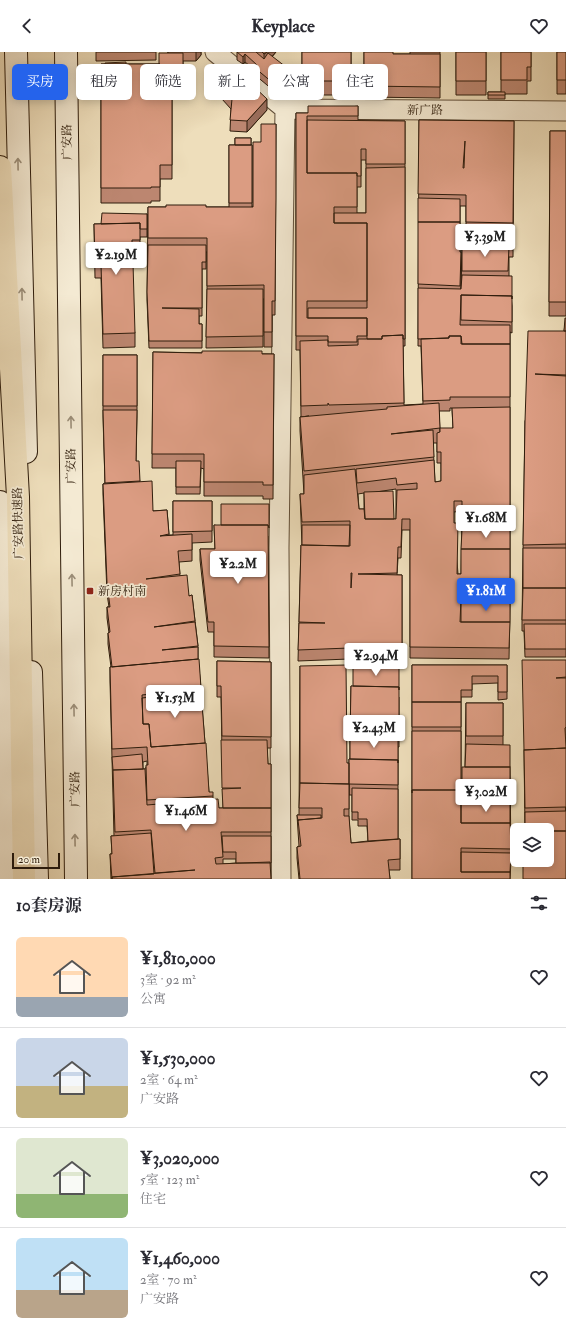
<!DOCTYPE html>
<html lang="zh">
<head>
<meta charset="utf-8">
<style>
	body { margin:0; font-family:"IM FELL Double Pica","Noto Serif SC",serif; background:#f7f7f7; color:#2b2b33; height:100vh; display:flex; flex-direction:column; font-size:15px; white-space:nowrap }
	* { box-sizing:border-box; margin:0 }
	p { font-size:13px; color:#7c7c81 }
	.icon { flex:none; width:22px; height:22px; fill:none; stroke:currentColor; stroke-width:2; stroke-linecap:round; stroke-linejoin:round }
	.map { position:relative; height:827px; overflow:hidden }
	.drawer { display:flex; flex-direction:column; background:#fff; flex:1 }
	.drawer>* { flex:none }
	.hud { position:absolute; left:12px; top:12px; width:542px; height:36px; display:flex; gap:8px }
	.fabs { position:absolute; left:510px; top:771px; display:grid; gap:8px }
	.fabs a { display:grid; place-items:center; width:44px; height:44px; border-radius:6px; background:#fff; box-shadow:0 2px 10px #0003; font-size:20px }
	.scale { position:absolute; left:12px; bottom:10px; width:48px; box-sizing:border-box; padding-left:4px; border:2px solid #2f1d0c; border-top:0; font-size:11px; line-height:14px; white-space:nowrap; color:#2f1d0c; -webkit-text-stroke:3px #f4ead3; paint-order:stroke }
	.price { position:absolute; translate:-50% -34px; padding:0 9px; border-radius:4px; background:#fff; color:#222; font-size:13px; line-height:26px; filter:drop-shadow(0 1px 2px #0008) }
	.price::after { content:''; position:absolute; left:50%; top:24px; width:12px; height:9px; margin-left:-6px; background:inherit; clip-path:polygon(0 0,100% 0,50% 100%) }
	.price.current { background:#2563eb; color:#fff }
	ul { padding:0; list-style:none }
	li { display:flex; align-items:center; gap:12px; height:100px; padding:0 16px }
	li+li { border-top:1px solid #e1e1e2 }
	li span { display:grid; place-items:center; flex:none; width:112px; height:80px; border-radius:6px; color:#555 }
	li>.icon { margin-inline-start:auto }
	span .icon { width:48px; height:48px; fill:#fffc; stroke-width:1 }
	li b { font-size:17px }
	h2 { display:flex; justify-content:space-between; align-items:center; height:48px; padding:0 16px; font-size:17px }
	.pill { padding:0 14px; border-radius:6px; background:#fff; box-shadow:0 2px 10px #0003; font-size:14px; line-height:36px }
	.pill.current { background:#2563eb; color:#fff }
	header { display:flex; justify-content:space-between; align-items:center; height:52px; padding:0 16px; background:#fff; font-size:18px; font-weight:800 }
	.map>svg:first-child { display:block }
	.lines { fill:none; stroke-linecap:round; stroke-linejoin:round }
	.minor-casing { stroke:#5f4d38; stroke-width:21 }
	.secondary-casing { stroke:#2f1d0c; stroke-width:24 }
	.trunk-casing { stroke:#2f1d0c; stroke-width:24 }
	.minor { stroke:#f4ead3; stroke-width:19 }
	.secondary { stroke:#f4ead3; stroke-width:22 }
	.trunk { stroke:#eedebb; stroke-width:22 }
	.wall { fill:#bc8670; stroke:#2f1d0c; fill-rule:evenodd }
	.shaded-wall { fill:#996d5b; stroke:#2f1d0c }
	.building { fill:#db9c82; stroke:#2f1d0c; fill-rule:evenodd }
	.oneway { stroke:#9b8e79 }
	.poi-dot { fill:#8f2418; stroke:#f4ead3; stroke-width:1.5 }
	.labels { text-anchor:middle; stroke-width:3.5; stroke-linejoin:round; paint-order:stroke }
	.street-label { font-size:12px; fill:#2f1d0c; stroke:#f4ead3 }
	.poi-label { font-size:12px; fill:#2f1d0c; stroke:#f4ead3; text-anchor:start }
</style>
</head>
<body>
<header><svg class="icon" aria-label="back" viewBox="0 0 24 24"><path d="M15 5l-7 7 7 7"/></svg>Keyplace<svg class="icon" aria-label="heart" viewBox="0 0 24 24"><path d="M12 20l-8-8c-3-5 5-10 8-4 3-6 11-1 8 4z"/></svg></header>
<div class="map">
<svg width="566" height="827" viewBox="0 0 566 827">
	<rect width="100%" height="100%" fill="#eedebb"/>
	<filter id="stains"><feTurbulence type="fractalNoise" baseFrequency=".005" numOctaves="4"/><feColorMatrix values="0 0 0 0 .2 0 0 0 0 .09 0 0 0 0 .02 0 0 0 .5 -.17"/></filter>
	<radialGradient id="worn" r=".72"><stop offset=".6" stop-color="#630" stop-opacity="0"/><stop offset="1" stop-color="#630" stop-opacity=".3"/></radialGradient>
	<g class="lines">
		<g class="minor-casing">
			<path id="minor" d="M215 0 285 57 279 496 281 827
				M285 57 566 59"/>
		</g>
		<g class="secondary-casing">
			<path id="secondary" d="M16 0 26 400
				M66 0 76 827
				M0 450 5 827
				M31 620 37 827"/>
		</g>
		<g class="trunk-casing">
			<path id="trunk" d="M0 115 18 445 24 827"/>
		</g>
		<use href="#minor" class="minor"/>
		<use href="#secondary" class="secondary"/>
		<use href="#trunk" class="trunk"/>
	</g>
	<path class="wall" d="M96 0H156V8L96 9Z
		M167 0H201V3L196 9H183V24H160V37H172V127H160V149H151V151H101V12H159L169 1Z
		M237 0H276L272 5 286 23 273 38 255 23V18L245 10 243 12 237 8Z
		M302 0H351V43H302Z
		M364 0 393 2H410V0H440V46L364 45Z
		M456 0H486V43H456Z
		M501 0H531V29H527V42H505V47H488V40H501Z
		M557 0H566V42H557Z
		M212 25 244 34 267 58 247 80 230 79 231 57 212 36Z
		M358 54V68L405 69V294H403L404 353 423 352 421 294H418L419 68 514 69 513 205H509V224L512 254V281L510 280V556L509 607 410 606V478H402L401 506H398L397 523H402V606H350L349 607 298 609 301 493H302L300 442H304L300 379V365L309 364 301 365 300 298H296V61H308ZM361 108H366V161H357V135H361ZM460 154H466V193H462L461 237V211L460 200ZM450 356H452L453 376 440 380 439 359H450ZM433 391H437V411H441V429L435 430ZM396 437V467H394L376 440ZM364 441V457H359L358 442ZM462 459 461 522H458L454 471V460Z
		M276 72 275 263H272V295H264V247H263V295L206 296 207 237V200H206V217H202V264H199V272H202V296H149L147 248 148 155H229V93H235V86H251V93H252V155H253L261 90Z
		M550 79H566V264H549Z
		M147 162V185H140V202H132V209L116 210 135 281V295L103 296 101 226H95L94 172H101Z
		M566 266V605H525L524 579H522V568L525 369 564 279Z
		M153 300 274 302 273 447H263V444H204V417L201 416 200 442H176V416H152Z
		M103 303H137V365L136 409 140 430 153 459 167 458 169 483H173V449H212V490L192 491V509L179 510 180 524 189 544 192 543 198 594V607L201 636V642L209 740 213 744V747L219 756H223L221 645H217V609L271 610V696H267L268 712H271V827H111L110 802H112L111 784H114L110 629V615H111L108 592V581H109L107 566V555H109L107 542 103 442V432L105 431 103 365ZM147 709V713L145 717H143V710ZM223 807H236V811L223 812Z
		M214 473 268 484 269 606 214 605V580H208L200 508V497H215Z
		M566 608V683H565L566 827 547 808 525 778 524 698Z
		M412 613H507V647L498 648V631L472 632V645H461V738H462L465 715 466 651H503V693L510 715 511 808 510 827H412Z
		M300 614 347 711 349 732V767L351 791 368 789 367 774H358V768H352V743H349V707H350V687L351 634 399 645V695H398V787H400V818H389L390 827H299L297 806V795L299 794 298 779 297 763H299Z"/>
	<path class="shaded-wall" d="M196 0H201V3L196 9Z
		M267 0H276L264 13V2Z
		M245 2V10L243 12V5Z
		M286 15V23L273 38V31Z
		M267 47V58L247 80V69Z
		M350 595V606L349 607V596Z"/>
	<path class="building" d="M237 0H256L264 7 268 1 286 15 273 31 255 16 257 13 245 2 243 5Z
		M262 0H267L264 2Z
		M302 0H351V29H302Z
		M364 0H393V2H440V35L364 34Z
		M456 0H486V29H456Z
		M501 0H531V15H527V28H501Z
		M557 0H566V28H557Z
		M159 1H183V16H160V12H159Z
		M126 10V12H105V11Z
		M101 12H160V37H172V113H160V135H151V136H101Z
		M222 12 244 34 249 30 267 47 247 69 230 68 232 47 212 25Z
		M488 40H505V43H488Z
		M308 54H358V64H307V121H357V155H334V171H367V249H307V266H367V284H357V290H328V284H296V61H308Z
		M307 68 405 69V112H366V97H361V124H357V121H307Z
		M419 68 514 69 513 171 466 170V143L418 142ZM465 89 464 116H463Z
		M261 72H276V147L275 249H272V280H264V233L207 234V186H148V155H166V153H206V155H253V90H261Z
		M550 79H566V250H549Z
		M235 86H251V93H235Z
		M229 93H252V151H229Z
		M405 115V287H403V283L382 284V287H367V266H308V256H367V171H334V161H366V116Z
		M418 146 460 147V170H418Z
		M102 161 147 162V177H140V171L101 172Z
		M418 170H460V200H461L460 234 418 232Z
		M140 171V188H132V195L115 196 116 211H133L135 281 103 282 101 212H95L94 172Z
		M466 174 513 175V198L509 197V194L466 193Z
		M148 193H206V210H202V256H162L199 257V272H202V289H149L147 240Z
		M462 193 509 194 508 219H462Z
		M462 223 512 224V247V244L461 243V246L460 273H510V292H462L461 284H449V286L418 287V236L461 237Z
		M207 237H263V284L206 285Z
		M461 243 512 244V270L461 268Z
		M565 266H566V279H564Z
		M528 279H566V323L535 322 566 324V492L523 493 525 369Z
		M403 283 404 351 329 353 328 351V353L301 354 300 289 328 288V294L358 293V287H382V284Z
		M449 284H461V292H510V345H450V348L423 349 421 287 449 286Z
		M202 299H262V302H274L273 433H263V430H204V402H152L153 300 202 301Z
		M103 303H137V354H103Z
		M439 351 440 376 391 382 433 378 434 405 304 419 300 365 387 357V355Z
		M510 355V473L462 474V449H454V471H458L457 522H461V497H510V545L461 546 460 570H510L509 596 410 595V467H402L401 495H398L397 521 358 522 402 523V595H350L349 596 298 598 299 571H325L299 570 301 493 350 494V469L302 470 300 442H304V423L355 417 359 457H364L365 467H396L397 438 417 437V431L397 433 396 426 357 431 356 417 434 408 435 430 441 429V400H437V381L440 380V376H453L452 356ZM351 521H352L351 536Z
		M103 358H137L136 409H139L140 429 105 431Z
		M176 409H201L200 435H176Z
		M152 429 153 459 167 458 169 482 160 484 192 482V498L178 499 180 522 146 527 187 523 189 544 192 543 195 569 154 575 195 570 198 594 162 598 198 595V607L112 615 108 581 110 580 107 555H110L107 531 103 432Z
		M393 439 394 467H365L364 440Z
		M173 449H212V479L173 480Z
		M221 452H269V476L268 473H221Z
		M214 473H268L269 595 214 594V570H208L200 497H215Z
		M302 473H350L349 494 302 493Z
		M510 477V497H461L462 478Z
		M523 496H566V536H523Z
		M523 536H566V568H522Z
		M510 549V570H461V550Z
		M524 572H566V597H525Z
		M199 607 201 636 142 643 143 672H149L151 695 206 691 209 740H213V744L147 748 146 713H148L147 695 112 697 110 615Z
		M522 608H566V625L556 626H566V675L565 676 566 696 524 698Z
		M217 609 271 610V685L222 684 221 634H217Z
		M346 613 347 711H349V732L300 731V614Z
		M412 613H507V640H498V624H472V638H461V650H412Z
		M353 615H399V638V635L353 634Z
		M351 634 399 635V684H350Z
		M201 639 205 691 151 695 149 672H143L142 646Z
		M412 650H461V675H412Z
		M466 651H503V684H466Z
		M412 679H461V738H412V741Z
		M350 687H398V711V708L350 707Z
		M221 688H267L268 712H271V756H223L222 737 241 736H222Z
		M466 692 510 693V715H465Z
		M566 696V755L525 756 524 698Z
		M142 702 143 717 113 718 112 705Z
		M349 707 398 708V733L349 732Z
		M462 715H510V747H461V771H510L511 797 461 796V820H510V827H412V738H462Z
		M145 717 147 753 218 747 219 756H271V780H221L223 805 215 806 216 812 270 810 271 827H112V825L195 818 155 821 151 778 115 780 113 718Z
		M300 731 349 732V757H344V764H349L351 791 400 787V807L388 808 390 827H300L297 795 301 794 298 768 322 766V756H299Z
		M352 736 398 737V787L368 789 367 767H358V760H352Z
		M461 751H510V771H461Z
		M566 759V779H547V778H525V760Z
		M297 763H321V766L298 768V769Z
		M547 779H566V827H523V808H547Z
		M151 781 154 822 112 825V827L110 802H112L111 784Z
		M222 784H271V811H236V800H223Z
		M461 800 511 801 510 820H461Z"/>
	<defs><path id="oneway-shaft" d="M-6 0H5M1.5-3L5.5 0L1.5 3" fill="none" stroke-width="1.6" stroke-linecap="round" stroke-linejoin="round"/></defs>
	<g class="oneway">
		<use href="#oneway-shaft" transform="translate(18 112) rotate(-91)"/>
		<use href="#oneway-shaft" transform="translate(22 242) rotate(-91)"/>
		<use href="#oneway-shaft" transform="translate(71 370) rotate(-91)"/>
		<use href="#oneway-shaft" transform="translate(72 528) rotate(-91)"/>
		<use href="#oneway-shaft" transform="translate(74 658) rotate(-91)"/>
		<use href="#oneway-shaft" transform="translate(75 788) rotate(-91)"/>
	</g>
	<rect class="poi-dot" x="86" y="535" width="8" height="8" rx="2"/>
	<g class="labels">
		<g class="street-label">
			<text x="425" y="62">新广路</text>
			<text transform="translate(67 90) rotate(-91)" y="4">广安路</text>
			<text transform="translate(71 414) rotate(-91)" y="4">广安路</text>
			<text transform="translate(18 471) rotate(-91)" y="4">广安路快速路</text>
			<text transform="translate(75 737) rotate(-91)" y="4">广安路</text>
		</g>
		<g class="poi-label">
			<text x="98" y="543">新房村南</text>
		</g>
	</g>
	<rect width="100%" height="100%" filter="url(#stains)"/>
	<rect width="100%" height="100%" fill="url(#worn)"/>
</svg>
<div class="fabs">
<a><svg class="icon" aria-label="layers" viewBox="0 0 24 24"><path d="M12 4l9 5-9 5-9-5zM3 14l9 5 9-5"/></svg></a>
</div>
<div class="scale">20 m</div>
<b class="price" style="left:485px;top:206px">¥3.39M</b>
<b class="price" style="left:116px;top:224px">¥2.19M</b>
<b class="price" style="left:486px;top:487px">¥1.68M</b>
<b class="price" style="left:238px;top:533px">¥2.2M</b>
<b class="price current" style="left:486px;top:560px">¥1.81M</b>
<b class="price" style="left:376px;top:625px">¥2.94M</b>
<b class="price" style="left:175px;top:667px">¥1.53M</b>
<b class="price" style="left:374px;top:697px">¥2.43M</b>
<b class="price" style="left:486px;top:761px">¥3.02M</b>
<b class="price" style="left:186px;top:780px">¥1.46M</b>
<div class="hud">
<a class="pill current">买房</a>
<a class="pill">租房</a>
<a class="pill">筛选</a>
<a class="pill">新上</a>
<a class="pill">公寓</a>
<a class="pill">住宅</a>
</div>
</div>
<section class="drawer">
<h2>10套房源<svg class="icon" aria-label="filters" viewBox="0 0 24 24"><path d="M4 7h16M4 17h16"/><circle cx="9" cy="7" r="2"/><circle cx="15" cy="17" r="2"/></svg></h2>
<ul>
<li><span style="background:linear-gradient(#ffd9b3 75%,#9aa5b1 0)"><svg class="icon" aria-label="home" viewBox="0 0 24 24"><path d="M3 11l9-7 9 7M6 9v11h12V9"/></svg></span><div><b>¥1,810,000</b><p>3室 · 92 m²</p><p>公寓</p></div><svg class="icon" aria-label="heart" viewBox="0 0 24 24"><path d="M12 20l-8-8c-3-5 5-10 8-4 3-6 11-1 8 4z"/></svg></li>
<li><span style="background:linear-gradient(#c9d6e8 60%,#c2b280 0)"><svg class="icon" aria-label="home" viewBox="0 0 24 24"><path d="M3 11l9-7 9 7M6 9v11h12V9"/></svg></span><div><b>¥1,530,000</b><p>2室 · 64 m²</p><p>广安路</p></div><svg class="icon" aria-label="heart" viewBox="0 0 24 24"><path d="M12 20l-8-8c-3-5 5-10 8-4 3-6 11-1 8 4z"/></svg></li>
<li><span style="background:linear-gradient(#dfe7d0 70%,#8fb573 0)"><svg class="icon" aria-label="home" viewBox="0 0 24 24"><path d="M3 11l9-7 9 7M6 9v11h12V9"/></svg></span><div><b>¥3,020,000</b><p>5室 · 123 m²</p><p>住宅</p></div><svg class="icon" aria-label="heart" viewBox="0 0 24 24"><path d="M12 20l-8-8c-3-5 5-10 8-4 3-6 11-1 8 4z"/></svg></li>
<li><span style="background:linear-gradient(#bfe0f5 65%,#b9a48a 0)"><svg class="icon" aria-label="home" viewBox="0 0 24 24"><path d="M3 11l9-7 9 7M6 9v11h12V9"/></svg></span><div><b>¥1,460,000</b><p>2室 · 70 m²</p><p>广安路</p></div><svg class="icon" aria-label="heart" viewBox="0 0 24 24"><path d="M12 20l-8-8c-3-5 5-10 8-4 3-6 11-1 8 4z"/></svg></li>
</ul>
</section>
</body>
</html>
